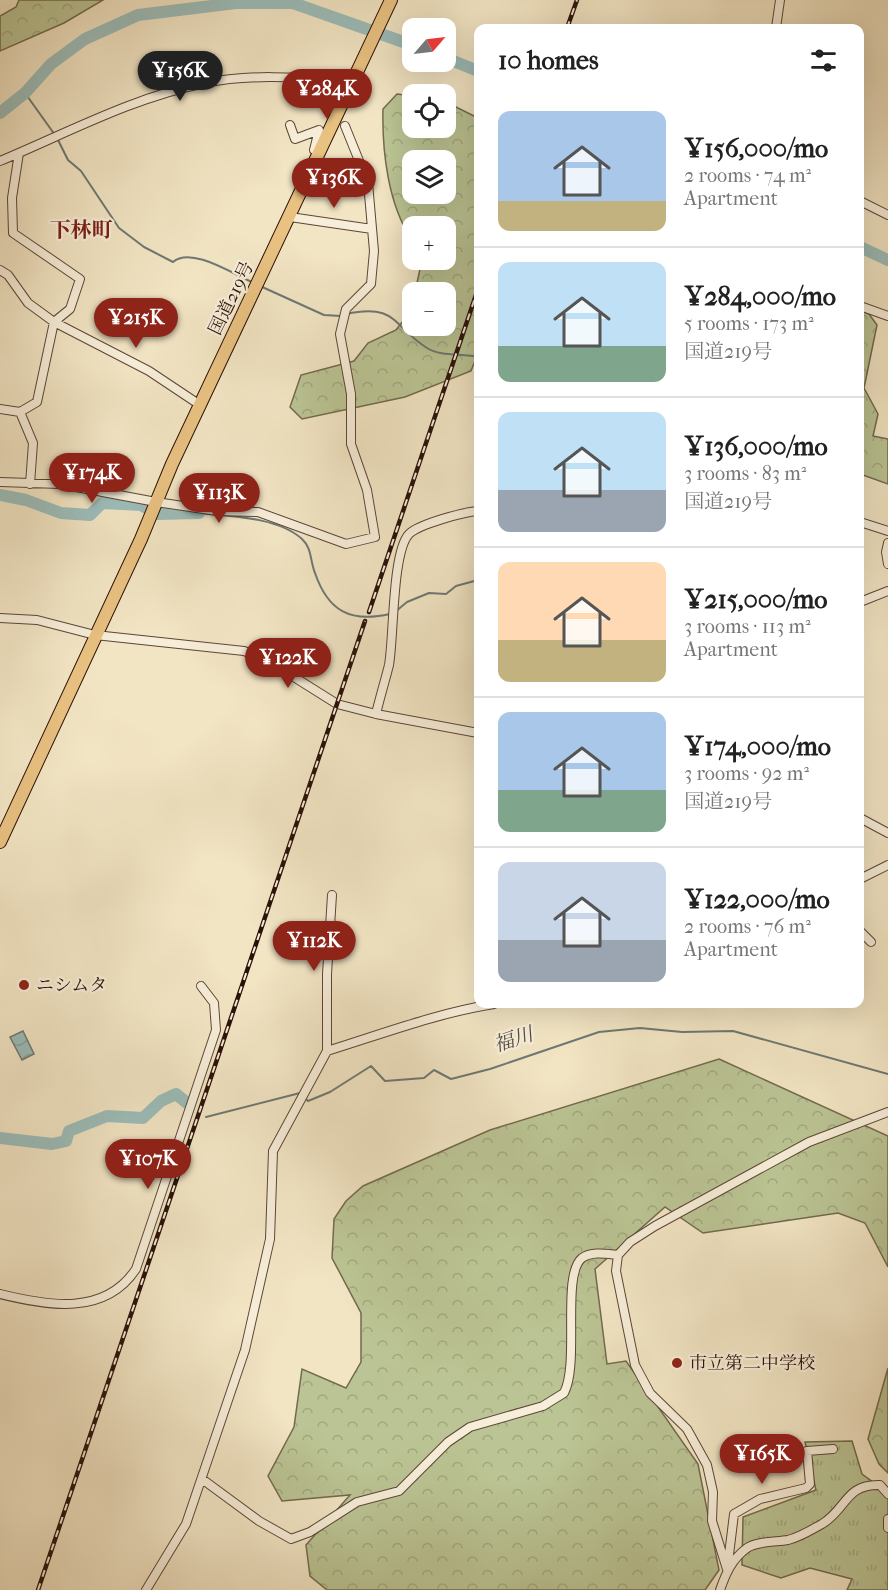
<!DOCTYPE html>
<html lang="en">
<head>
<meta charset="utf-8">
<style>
	body { margin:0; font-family:"IM FELL French Canon","Noto Serif JP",serif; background:#f2f2f2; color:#222; height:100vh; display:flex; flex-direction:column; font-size:22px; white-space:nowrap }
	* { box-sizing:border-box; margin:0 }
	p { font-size:20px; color:#767676 }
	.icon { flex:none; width:33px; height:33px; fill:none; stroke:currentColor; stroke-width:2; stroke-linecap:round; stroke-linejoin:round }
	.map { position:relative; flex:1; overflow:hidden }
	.sheet { position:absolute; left:474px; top:24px; width:390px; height:984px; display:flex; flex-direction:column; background:#fff; border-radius:12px; box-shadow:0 6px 24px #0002 }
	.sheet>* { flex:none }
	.needle { width:39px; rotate:62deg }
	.buttons { position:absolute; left:402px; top:18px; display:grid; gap:12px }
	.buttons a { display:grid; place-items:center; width:54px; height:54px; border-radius:12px; background:#fff; box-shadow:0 6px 24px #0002; font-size:30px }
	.price { position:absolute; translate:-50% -51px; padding:0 14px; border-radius:21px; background:#8f2418; color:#fff; font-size:20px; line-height:39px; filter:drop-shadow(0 2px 3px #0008) }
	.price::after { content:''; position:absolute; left:50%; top:36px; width:18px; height:14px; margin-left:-9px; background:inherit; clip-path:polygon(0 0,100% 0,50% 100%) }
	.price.selected { background:#222; color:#fff }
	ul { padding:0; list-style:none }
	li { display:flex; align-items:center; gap:18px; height:150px; padding:0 24px }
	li+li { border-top:2px solid #e0e0e0 }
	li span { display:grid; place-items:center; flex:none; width:168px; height:120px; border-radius:12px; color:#555 }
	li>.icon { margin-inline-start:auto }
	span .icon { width:72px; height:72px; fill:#fffc; stroke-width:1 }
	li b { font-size:26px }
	h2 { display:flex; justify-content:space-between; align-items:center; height:72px; padding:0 24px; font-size:26px }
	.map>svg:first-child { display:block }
	.forest { fill:url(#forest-crowns); stroke:#726a4e; stroke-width:1.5; fill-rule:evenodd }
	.park { fill:url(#park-tufts); stroke:#726a4e; stroke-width:1.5 }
	.water { fill:url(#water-waves); stroke:#6e7873; stroke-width:1.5 }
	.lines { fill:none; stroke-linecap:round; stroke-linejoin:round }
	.stream { stroke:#6e7873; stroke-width:2 }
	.river { stroke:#9cbdba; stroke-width:12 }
	.minor-casing { stroke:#5c4637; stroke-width:10 }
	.highway-casing { stroke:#2a1108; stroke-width:14 }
	.minor { stroke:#f7eed9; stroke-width:8 }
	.highway { stroke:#e9c282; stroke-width:12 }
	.rail-casing { stroke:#2a1108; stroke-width:4.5 }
	.rail { stroke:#f7eed9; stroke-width:2; stroke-dasharray:7; stroke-linecap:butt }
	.poi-dot { fill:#8f2418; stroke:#f7eed9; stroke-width:2 }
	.labels { text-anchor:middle; stroke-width:4.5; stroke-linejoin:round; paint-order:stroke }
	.street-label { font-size:18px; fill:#2a1108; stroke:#f7eed9 }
	.poi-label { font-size:18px; fill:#2a1108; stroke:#f7eed9; text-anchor:start }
	.water-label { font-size:20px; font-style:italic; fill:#524d46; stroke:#f7eed9 }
	.quarter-label { font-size:21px; font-weight:bold; fill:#7a1f14; stroke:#f7eed9 }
</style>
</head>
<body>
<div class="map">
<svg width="888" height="1590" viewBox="0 0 888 1590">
	<defs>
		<pattern id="forest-crowns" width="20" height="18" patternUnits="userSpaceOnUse" patternTransform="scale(1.5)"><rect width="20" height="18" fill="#bbc494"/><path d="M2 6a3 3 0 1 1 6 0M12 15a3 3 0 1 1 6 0" fill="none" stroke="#a1a77e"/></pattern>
		<pattern id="park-tufts" width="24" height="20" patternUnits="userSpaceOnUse" patternTransform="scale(1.5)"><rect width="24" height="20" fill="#bbc494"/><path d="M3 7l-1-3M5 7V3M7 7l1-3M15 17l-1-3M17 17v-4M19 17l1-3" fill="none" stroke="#a1a77e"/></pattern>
		<pattern id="water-waves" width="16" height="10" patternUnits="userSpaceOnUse" patternTransform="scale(1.5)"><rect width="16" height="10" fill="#9cbdba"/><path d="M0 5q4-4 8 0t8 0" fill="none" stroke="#87a19e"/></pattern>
	</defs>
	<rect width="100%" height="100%" fill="#f2e5c4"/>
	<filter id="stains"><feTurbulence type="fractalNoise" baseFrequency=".00333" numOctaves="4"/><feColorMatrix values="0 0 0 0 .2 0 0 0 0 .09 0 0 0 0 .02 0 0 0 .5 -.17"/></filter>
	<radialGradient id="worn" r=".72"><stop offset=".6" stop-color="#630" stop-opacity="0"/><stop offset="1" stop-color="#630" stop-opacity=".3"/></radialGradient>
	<path class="forest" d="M19 0H103L64 23 0 51V16L16 7Z
		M397 94 412 96V128H446V102L478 118V353L471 371 405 397 302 419 290 407 301 375 354 361 368 343 396 330 410 312 412 303V326H446V292H415L422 260H446V226H412V240C388 205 382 151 383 109ZM412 160H446V194H412Z
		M860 310 869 314 877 325 864 388 878 414 873 436 888 439V484L860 474Z
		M719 1059 888 1136V1267L865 1223 838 1213 703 1233 665 1207 595 1269 607 1364 626 1361 698 1464 719 1570 705 1590H327L310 1576 306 1545 350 1495 282 1501 268 1476 294 1427 302 1369 346 1388 361 1362V1313L332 1258 334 1219 346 1201 363 1186 490 1130Z
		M888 1368V1473L879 1464 868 1439Z"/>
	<path class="park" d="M852 1441 862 1474 888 1493V1590H847L852 1579 810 1568 781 1578 742 1565 743 1517 816 1490 805 1442Z"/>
	<path class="water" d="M23 1031 34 1054 22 1060 10 1037Z"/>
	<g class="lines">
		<path class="stream" d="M25 93 55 135
			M58 140 68 160 81 171 119 228 144 247 173 262C191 246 233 274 252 282
			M260 286 324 315 341 316
			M346 314C397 303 392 326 427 348 441 357 463 353 478 357
			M199 513C229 516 278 517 302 539 312 548 310 561 315 573 328 611 350 623 390 614
			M395 612 407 602 429 593 446 594 456 586 478 580
			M304 1097 308 1101 330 1092 371 1066 385 1081 424 1078 434 1070 451 1079 490 1069 599 1032 640 1028 682 1032 733 1031 888 1074
			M206 1117 300 1093"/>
		<path class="river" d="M446 58 478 71
			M0 113 25 93 51 64 85 39 138 15 236 3H293L412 45
			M860 247 888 260
			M0 495 26 500 61 513 90 515 102 503 141 505 157 514 199 513
			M0 1138 52 1144 66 1141 69 1131 107 1116 143 1118 161 1101 176 1094 187 1103"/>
		<g class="minor-casing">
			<path id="minor" d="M776 28 780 0
				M290 125 295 139 319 130 314 150 319 153
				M19 153 12 198 13 233 80 279 70 309 54 322 37 402 20 412 33 443 30 484
				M0 161C67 133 134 97 205 83 249 74 294 77 338 81L350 85
				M860 201 888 215
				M290 217 372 229
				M0 270 8 275 28 303 54 322 149 371 200 405
				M860 306 888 316
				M0 409 20 412
				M0 482 60 484 156 502 217 511 258 512 346 544 375 537 367 490 351 444V394L340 334 346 309 371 284 374 251 368 183 345 126
				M860 522 888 531
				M888 543 886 552 888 564
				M860 602 888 591
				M0 618 37 620 95 635 244 651 267 660 337 704 376 714 478 733
				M376 714C380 697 385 681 389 665 394 637 392 552 409 534 419 524 464 512 478 511
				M860 818 888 833
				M860 879 888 865
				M860 931 871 942
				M327 1051C382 1034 437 1013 494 1004
				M0 1294C48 1306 105 1316 136 1269L216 1030 214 1003 201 986
				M202 1479 259 1521 291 1539 310 1532 357 1502 399 1491 448 1442 470 1427 543 1406 564 1393C580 1363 561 1275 582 1258 592 1251 607 1254 618 1255
				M888 1519V1528
				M728 1563 734 1514 760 1499 806 1488 810 1484 807 1451 833 1449
				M727 1569 712 1521 713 1492 707 1465 687 1429 650 1393 635 1365 616 1271 618 1255 630 1242 655 1226 809 1142 888 1112
				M146 1590 186 1524 245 1350 270 1239 273 1151 327 1051V974L332 895
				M720 1590C726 1573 732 1559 747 1548 757 1541 776 1542 788 1540 800 1537 811 1530 822 1524 847 1509 845 1484 880 1485L888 1494"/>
		</g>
		<g class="highway-casing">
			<path id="highway" d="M0 842 141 539 172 464 391 0"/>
		</g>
		<use href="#minor" class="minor"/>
		<use href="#highway" class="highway"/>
		<g class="rail-casing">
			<path id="rail" d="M567 28 577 0
				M369 612 478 289
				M38 1590 365 621"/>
		</g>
		<use href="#rail" class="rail"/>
	</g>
	<g class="poi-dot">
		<circle cx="24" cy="985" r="6"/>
		<circle cx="677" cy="1363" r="6"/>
	</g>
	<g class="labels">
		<g class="street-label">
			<text transform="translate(231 298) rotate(-64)" y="6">国道219号</text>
		</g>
		<g class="poi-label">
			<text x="36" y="991">ニシムタ</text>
			<text x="689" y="1369">市立第二中学校</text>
		</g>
		<g class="water-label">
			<text transform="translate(513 1039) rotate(-18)" y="7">福川</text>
		</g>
		<g class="quarter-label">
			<text x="81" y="237">下林町</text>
		</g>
	</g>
	<rect width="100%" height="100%" filter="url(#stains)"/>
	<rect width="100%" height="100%" fill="url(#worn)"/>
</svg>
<div class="buttons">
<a><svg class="needle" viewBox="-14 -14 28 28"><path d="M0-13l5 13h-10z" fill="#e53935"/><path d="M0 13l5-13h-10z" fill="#767676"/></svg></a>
<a><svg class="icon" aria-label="locate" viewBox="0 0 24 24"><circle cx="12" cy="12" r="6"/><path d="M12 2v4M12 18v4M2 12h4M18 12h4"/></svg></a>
<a><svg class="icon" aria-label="layers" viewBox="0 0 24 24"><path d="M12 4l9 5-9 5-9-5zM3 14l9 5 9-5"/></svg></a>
<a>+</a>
<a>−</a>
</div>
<b class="price selected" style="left:180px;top:102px">¥156K</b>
<b class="price" style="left:327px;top:120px">¥284K</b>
<b class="price" style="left:334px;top:209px">¥136K</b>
<b class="price" style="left:136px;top:349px">¥215K</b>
<b class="price" style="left:92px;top:504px">¥174K</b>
<b class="price" style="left:219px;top:524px">¥113K</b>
<b class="price" style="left:288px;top:689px">¥122K</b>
<b class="price" style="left:314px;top:972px">¥112K</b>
<b class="price" style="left:148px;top:1190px">¥107K</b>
<b class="price" style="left:762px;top:1485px">¥165K</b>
<section class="sheet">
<h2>10 homes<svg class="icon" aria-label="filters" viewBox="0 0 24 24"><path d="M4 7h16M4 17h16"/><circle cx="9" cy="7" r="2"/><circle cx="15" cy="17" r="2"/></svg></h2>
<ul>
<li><span style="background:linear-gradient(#a9c7e8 75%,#c2b280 0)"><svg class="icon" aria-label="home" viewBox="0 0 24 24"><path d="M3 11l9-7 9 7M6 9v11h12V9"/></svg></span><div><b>¥156,000/mo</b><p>2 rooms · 74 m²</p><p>Apartment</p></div></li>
<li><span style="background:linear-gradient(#bfe0f5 70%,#7fa58c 0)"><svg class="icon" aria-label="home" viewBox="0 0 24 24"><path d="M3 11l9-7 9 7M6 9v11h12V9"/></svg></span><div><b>¥284,000/mo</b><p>5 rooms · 173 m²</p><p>国道219号</p></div></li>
<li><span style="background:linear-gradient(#bfe0f5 65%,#9aa5b1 0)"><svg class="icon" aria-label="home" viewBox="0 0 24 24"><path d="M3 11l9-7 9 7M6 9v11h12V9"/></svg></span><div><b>¥136,000/mo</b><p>3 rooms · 83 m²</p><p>国道219号</p></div></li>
<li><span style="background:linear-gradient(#ffd9b3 65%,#c2b280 0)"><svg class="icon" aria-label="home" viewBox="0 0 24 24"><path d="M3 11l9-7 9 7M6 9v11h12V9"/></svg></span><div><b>¥215,000/mo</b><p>3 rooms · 113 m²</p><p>Apartment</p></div></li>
<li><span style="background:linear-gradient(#a9c7e8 65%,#7fa58c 0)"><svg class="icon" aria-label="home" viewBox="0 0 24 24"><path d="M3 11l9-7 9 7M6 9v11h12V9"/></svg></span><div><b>¥174,000/mo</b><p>3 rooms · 92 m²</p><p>国道219号</p></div></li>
<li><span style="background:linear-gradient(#c9d6e8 65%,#9aa5b1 0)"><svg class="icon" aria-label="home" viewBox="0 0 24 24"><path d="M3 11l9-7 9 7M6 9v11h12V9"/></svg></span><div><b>¥122,000/mo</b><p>2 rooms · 76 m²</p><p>Apartment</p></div></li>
</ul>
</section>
</div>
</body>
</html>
